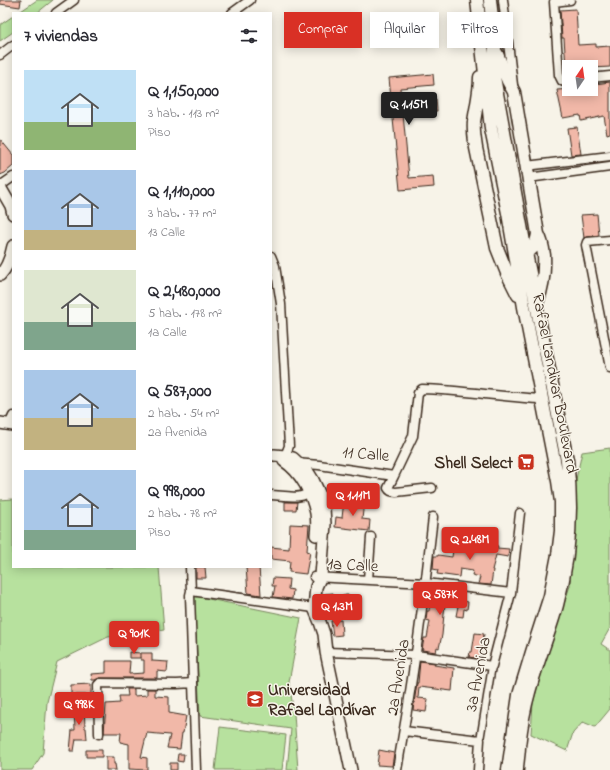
<!DOCTYPE html>
<html lang="es">
<head>
<meta charset="utf-8">
<style>
	body { margin:0; font-family:"Indie Flower",sans-serif; background:#f2f2f3; color:#2b2b33; height:100vh; display:flex; flex-direction:column; font-size:15px; white-space:nowrap }
	* { box-sizing:border-box; margin:0 }
	p { font-size:13px; color:#7c7c81 }
	.icon { flex:none; width:22px; height:22px; fill:none; stroke:currentColor; stroke-width:2; stroke-linecap:round; stroke-linejoin:round }
	.map { position:relative; flex:1; overflow:hidden }
	.details { position:absolute; left:12px; top:12px; width:260px; height:556px; display:flex; flex-direction:column; background:#fff; border-radius:0px; box-shadow:0 2px 10px #0003 }
	.details>* { flex:none }
	.guide { position:absolute; left:284px; top:12px; width:266px; height:36px; display:flex; gap:8px }
	.needle { width:26px; rotate:13deg }
	.buttons { position:absolute; left:562px; top:60px; display:grid; gap:8px }
	.buttons a { display:grid; place-items:center; width:36px; height:36px; border-radius:0px; background:#fff; box-shadow:0 2px 10px #0003; font-size:20px }
	.price { position:absolute; translate:-50% -34px; padding:0 9px; border-radius:4px; background:#d93025; color:#fff; font-size:13px; line-height:26px; filter:drop-shadow(0 1px 2px #0008) }
	.price::after { content:''; position:absolute; left:50%; top:24px; width:12px; height:9px; margin-left:-6px; background:inherit; clip-path:polygon(0 0,100% 0,50% 100%) }
	.price.selected { background:#222; color:#fff }
	ul { padding:0; list-style:none }
	li { display:flex; align-items:center; gap:12px; height:100px; padding:0 12px }
	li span { display:grid; place-items:center; flex:none; width:112px; height:80px; border-radius:0px; color:#555 }
	li>.icon { margin-inline-start:auto }
	span .icon { width:48px; height:48px; fill:#fffc; stroke-width:1 }
	li b { font-size:17px }
	h2 { display:flex; justify-content:space-between; align-items:center; height:48px; padding:0 12px; font-size:17px }
	.chip { padding:0 14px; border-radius:0px; background:#fff; box-shadow:0 2px 10px #0003; font-size:14px; line-height:36px }
	.chip.selected { background:#d93025; color:#fff }
	.map>svg:first-child { display:block }
	.green { fill:#b7e19e; stroke:#79865e }
	.building { fill:#f1b8a8; stroke:#3b2a1e }
	.lines { fill:none; stroke-linecap:round; stroke-linejoin:round }
	.pedestrian-casing { stroke:#3b2a1e; stroke-width:9 }
	.minor-casing { stroke:#3b2a1e; stroke-width:11 }
	.tertiary-casing { stroke:#3b2a1e; stroke-width:14 }
	.secondary-casing { stroke:#3b2a1e; stroke-width:15 }
	.pedestrian { stroke:#f7f3e8; stroke-width:6 }
	.minor { stroke:#f7f3e8; stroke-width:8 }
	.tertiary { stroke:#f7f3e8; stroke-width:11 }
	.secondary { stroke:#f7f3e8; stroke-width:12 }
	.labels { text-anchor:middle; stroke-width:3; stroke-linejoin:round; paint-order:stroke }
	.street-label { font-size:17px; fill:#3b2a1e; stroke:#f7f3e8 }
	.poi-label { font-size:17px; font-weight:bold; fill:#3b2a1e; stroke:#f7f3e8; text-anchor:end }
</style>
</head>
<body>
<div class="map">
<svg width="610" height="770" viewBox="0 0 610 770">
	<rect width="100%" height="100%" fill="#f7f3e8"/>
	<filter id="ink" filterUnits="userSpaceOnUse"><feTurbulence type="fractalNoise" baseFrequency=".025" numOctaves="2"/><feDisplacementMap in="SourceGraphic" scale="8" xChannelSelector="R" yChannelSelector="G"/><feConvolveMatrix kernelMatrix="1 2 1 2 8 2 1 2 1" color-interpolation-filters="sRGB"/></filter>
	<g filter="url(#ink)">
		<path class="green" d="M37 0H53L37 13H18Z
			M13 16V32L0 41V25Z
			M610 448V628L601 644 610 650V709L595 727 583 722 573 733 567 751 531 734 533 703 545 659 570 586 575 484 582 452Z
			M13 499V567H159L164 630 108 637 57 662 47 702 43 753 32 770H0V500Z
			M194 596 301 618 289 682 294 714 298 770H287L291 729 200 716Z
			M220 727 286 735 282 770H215Z"/>
		<path class="building" d="M0 0H21L20 7 0 4Z
			M576 9 578 45 596 44V47L610 46V67L591 68V67H566L564 38H562L560 10Z
			M433 74 434 85 400 88 401 102 436 99 437 111 403 114 409 178 433 176 434 187 400 190 389 78Z
			M610 82V133L607 134 604 116 581 121 580 115 563 118 557 90 572 89 573 94 596 90 595 84Z
			M577 127 581 154 571 155 567 128Z
			M0 139 13 155V166L5 173 0 175Z
			M597 214 599 235 587 237 584 238 581 215Z
			M344 500 364 502 362 519 370 520 369 531 335 527 336 517 342 518Z
			M285 502H297L296 510H285Z
			M290 524 309 525 307 551 310 552 306 574 289 572 290 561 271 559V547L289 549Z
			M473 542 483 543V544L498 546 497 548 509 549 508 557 496 555 492 570H493L491 585 478 584 480 577 472 575 473 571 460 569 459 577 437 574 438 570 433 569 434 556H438V555L452 557 454 543 473 546Z
			M196 567H205L206 578H196Z
			M246 567H259L261 595 248 593Z
			M273 578 289 579 288 589 293 590 292 599 273 597 275 586H272Z
			M430 589 460 593 459 600 468 602 467 610 464 609 463 617 456 616 458 606 445 604 442 635 439 648 437 647 436 652 422 650 424 638H427L430 621 426 620 427 611H429L430 601H429Z
			M333 593 334 596 348 595 349 607 335 608 336 614 327 615 325 594Z
			M341 620 342 635 333 636 331 621Z
			M475 633 484 634 480 659 469 657 470 652H472Z
			M129 652 140 653V658H129Z
			M141 653H152V661L168 662 167 672 157 671V678H100L95 680H92L91 674 106 673V661H130L129 674 144 673V660H141Z
			M420 661 435 663 434 665 454 668 452 691 419 687 418 698 428 699 426 712 413 710 417 683H418Z
			M91 684V695H71V685Z
			M127 689H134V696L147 695V689H155V696L169 697V713L186 716 183 733H182L180 749 167 748 170 735 147 733 141 757 147 758V770L129 769V744L120 742 121 733H104L106 704 120 703 119 696H128Z
			M74 705H84L85 728H86L87 739H76L74 751H70L72 730H75Z
			M86 750H102V757H86Z
			M379 750 394 753 392 766 377 765Z
			M178 754H184L183 762 177 761Z
			M106 757H114V764H115L116 770H106Z
			M170 763H177V770H170Z"/>
		<g class="lines">
			<g class="pedestrian-casing">
				<path id="pedestrian" d="M480 740 492 666"/>
			</g>
			<g class="minor-casing">
				<path id="minor" d="M503 0 513 85
					M56 13 74 0
					M232 13 250 0
					M0 55 13 45
					M591 78 610 76
					M569 81 564 82 562 81 559 75 554 2 570 0
					M526 166 610 156
					M528 178 610 167
					M0 186 13 177
					M610 240 587 242 586 245 610 368
					M271 256 275 266 281 304 289 446 285 456 286 461
					M9 425 13 416
					M296 463 319 465 394 476 413 436 418 393 422 389C462 390 501 397 541 399
					M394 476 388 488C390 492 393 492 396 492L432 488
					M271 495C280 495 296 499 304 495 307 494 309 491 311 489
					M190 567 191 591 190 595 196 770
					M314 577 426 583 511 593
					M368 580 371 537
					M191 591 314 608
					M326 652 416 655 492 666 511 593 520 513
					M404 731 480 740 478 770
					M99 734 98 685 100 683 177 684 193 683
					M397 770C412 686 424 602 433 517"/>
			</g>
			<g class="tertiary-casing">
				<path id="tertiary" d="M0 187 11 206 13 214
					M0 275C7 268 11 256 13 246
					M0 423 13 425
					M274 455 285 456 293 458 308 472 313 480 321 497 324 508 325 524 321 576 316 587 314 608 320 622 324 634 326 652 351 770
					M284 461C301 472 312 494 316 513 317 521 317 528 316 535"/>
			</g>
			<g class="secondary-casing">
				<path id="secondary" d="M477 0 491 129 508 213 524 307 558 481 561 502V531L558 555 550 596 532 652 519 695 508 770
					M490 0 495 47 494 77 526 253 567 460C573 508 570 557 557 605 549 634 537 662 529 692 524 709 521 728 519 746 519 754 517 762 517 770
					M497 54 508 81 514 92 538 234C536 246 532 252 520 254
					M480 77C480 93 476 107 474 122 473 131 475 140 476 148L497 248 507 273 518 295
					M537 303C543 286 545 273 544 255 543 248 542 241 538 234"/>
			</g>
			<use href="#pedestrian" class="pedestrian"/>
			<use href="#minor" class="minor"/>
			<use href="#tertiary" class="tertiary"/>
			<use href="#secondary" class="secondary"/>
		</g>
	</g>
	<defs>
		<g id="supermarket-square" transform="scale(0.9)"><rect x="-9" y="-9" width="18" height="18" rx="4" fill="#c8321e" stroke="#f7f3e8"/><path d="M-6-5.5h2.5l.6 2H6L4.5 2H-2.5L-4.4-4H-6ZM-1.5 3.2a1.3 1.3 0 1 0 .1 0ZM3 3.2a1.3 1.3 0 1 0 .1 0Z" fill="#fff"/></g>
		<g id="university-square" transform="scale(0.9)"><rect x="-9" y="-9" width="18" height="18" rx="4" fill="#c8321e" stroke="#f7f3e8"/><path d="M0-5L7-2L0 1L-7-2ZM-4 1L0 2.5L4 1V4Q0 6-4 4Z" fill="#fff"/></g>
	</defs>
	<g fill-rule="evenodd">
		<use href="#supermarket-square" x="526" y="462"/>
		<use href="#university-square" x="255" y="699"/>
	</g>
	<g class="labels">
		<g class="street-label">
			<text transform="translate(556 383) rotate(79)" y="6">Rafael Landivar Boulevard</text>
			<text transform="translate(366 453) rotate(5)" y="6">11 Calle</text>
			<text transform="translate(353 564) rotate(3)" y="6">1a Calle</text>
			<text transform="translate(477 674) rotate(-79)" y="6">3a Avenida</text>
			<text transform="translate(397 677) rotate(-81)" y="6">2a Avenida</text>
		</g>
		<g class="poi-label">
			<text x="513" y="468">Shell Select</text>
			<text x="268" y="695" text-anchor="start">Universidad<tspan x="268" dy="20">Rafael Landívar</tspan></text>
		</g>
	</g>
</svg>
<div class="buttons">
<a><svg class="needle" viewBox="-14 -14 28 28"><path d="M0-13l5 13h-10z" fill="#e53935"/><path d="M0 13l5-13h-10z" fill="#7c7c81"/></svg></a>
</div>
<b class="price selected" style="left:409px;top:126px">Q 1.15M</b>
<b class="price" style="left:353px;top:517px">Q 1.11M</b>
<b class="price" style="left:470px;top:561px">Q 2.48M</b>
<b class="price" style="left:440px;top:616px">Q 587K</b>
<b class="price" style="left:337px;top:628px">Q 1.3M</b>
<b class="price" style="left:134px;top:655px">Q 901K</b>
<b class="price" style="left:79px;top:726px">Q 998K</b>
<div class="guide">
<a class="chip selected">Comprar</a>
<a class="chip">Alquilar</a>
<a class="chip">Filtros</a>
</div>
<section class="details">
<h2>7 viviendas<svg class="icon" aria-label="filters" viewBox="0 0 24 24"><path d="M4 7h16M4 17h16"/><circle cx="9" cy="7" r="2"/><circle cx="15" cy="17" r="2"/></svg></h2>
<ul>
<li><span style="background:linear-gradient(#bfe0f5 65%,#8fb573 0)"><svg class="icon" aria-label="home" viewBox="0 0 24 24"><path d="M3 11l9-7 9 7M6 9v11h12V9"/></svg></span><div><b>Q 1,150,000</b><p>3 hab. · 113 m²</p><p>Piso</p></div></li>
<li><span style="background:linear-gradient(#a9c7e8 75%,#c2b280 0)"><svg class="icon" aria-label="home" viewBox="0 0 24 24"><path d="M3 11l9-7 9 7M6 9v11h12V9"/></svg></span><div><b>Q 1,110,000</b><p>3 hab. · 77 m²</p><p>13 Calle</p></div></li>
<li><span style="background:linear-gradient(#dfe7d0 65%,#7fa58c 0)"><svg class="icon" aria-label="home" viewBox="0 0 24 24"><path d="M3 11l9-7 9 7M6 9v11h12V9"/></svg></span><div><b>Q 2,480,000</b><p>5 hab. · 178 m²</p><p>1a Calle</p></div></li>
<li><span style="background:linear-gradient(#a9c7e8 60%,#c2b280 0)"><svg class="icon" aria-label="home" viewBox="0 0 24 24"><path d="M3 11l9-7 9 7M6 9v11h12V9"/></svg></span><div><b>Q 587,000</b><p>2 hab. · 54 m²</p><p>2a Avenida</p></div></li>
<li><span style="background:linear-gradient(#a9c7e8 75%,#7fa58c 0)"><svg class="icon" aria-label="home" viewBox="0 0 24 24"><path d="M3 11l9-7 9 7M6 9v11h12V9"/></svg></span><div><b>Q 998,000</b><p>2 hab. · 78 m²</p><p>Piso</p></div></li>
</ul>
</section>
</div>
</body>
</html>
